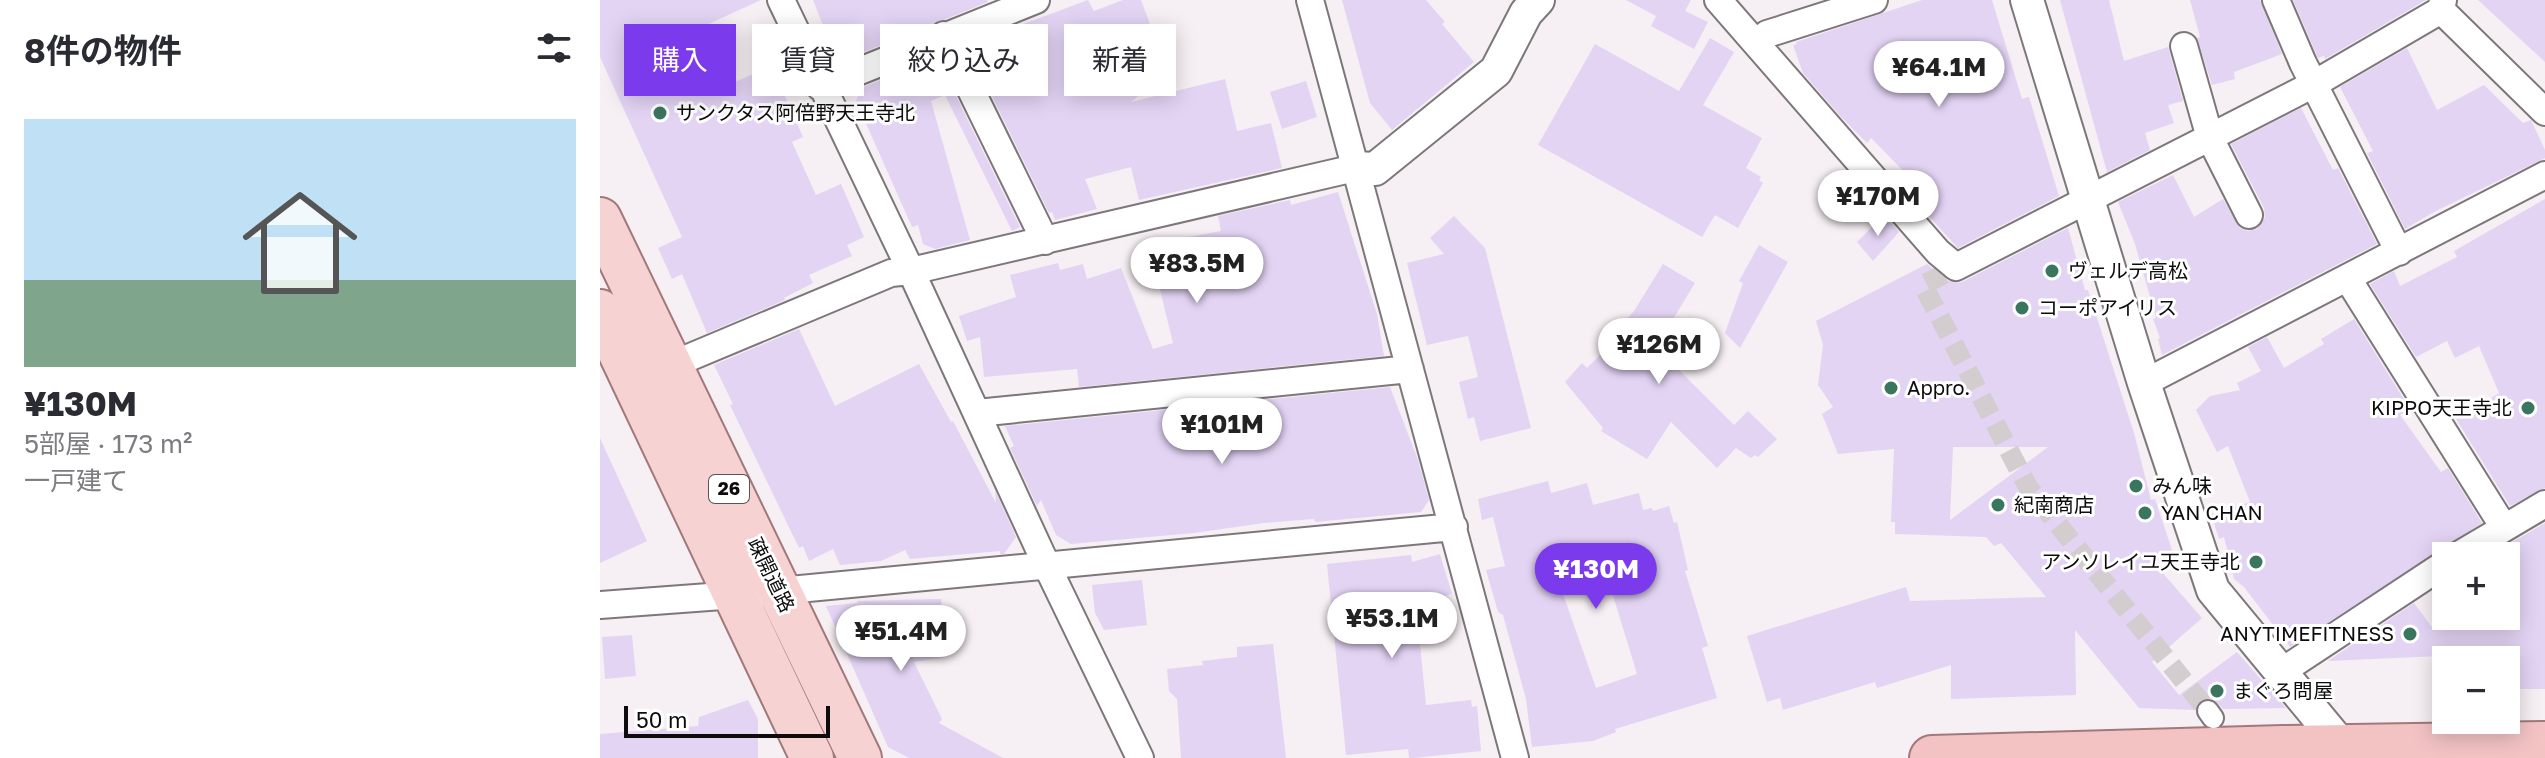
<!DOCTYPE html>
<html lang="ja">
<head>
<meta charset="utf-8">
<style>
	body { margin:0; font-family:"Golos Text","Noto Sans JP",sans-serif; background:#f2f2f3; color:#2b2b33; height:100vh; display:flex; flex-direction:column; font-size:30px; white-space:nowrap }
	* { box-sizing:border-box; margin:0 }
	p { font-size:26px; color:#7c7c81 }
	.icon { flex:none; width:44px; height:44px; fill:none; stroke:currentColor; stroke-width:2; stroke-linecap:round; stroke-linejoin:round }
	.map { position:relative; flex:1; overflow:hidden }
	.side { display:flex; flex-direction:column; background:#fff; width:600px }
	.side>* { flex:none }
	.guide { position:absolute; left:24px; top:24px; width:760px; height:72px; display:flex; gap:16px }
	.tools { position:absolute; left:1832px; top:542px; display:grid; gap:16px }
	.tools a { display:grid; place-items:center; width:88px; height:88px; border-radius:0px; background:#fff; box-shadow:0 4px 20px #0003; font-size:40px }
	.scale { position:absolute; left:24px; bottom:20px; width:206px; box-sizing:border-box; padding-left:8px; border:4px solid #0d0b0c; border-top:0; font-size:22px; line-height:28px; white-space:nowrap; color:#0d0b0c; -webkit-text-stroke:6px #fff; paint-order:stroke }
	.price { position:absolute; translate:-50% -68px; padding:0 18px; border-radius:28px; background:#fff; color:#222; font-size:26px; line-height:52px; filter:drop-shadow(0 2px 4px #0008) }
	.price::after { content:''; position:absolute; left:50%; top:48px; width:24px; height:18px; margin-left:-12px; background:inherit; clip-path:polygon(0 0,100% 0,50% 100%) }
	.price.selected { background:#7c3aed; color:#fff }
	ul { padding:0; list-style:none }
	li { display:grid; align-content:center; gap:16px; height:424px; padding:0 24px }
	li span { display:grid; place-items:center; height:248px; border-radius:0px; color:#555 }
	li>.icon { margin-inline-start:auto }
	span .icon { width:144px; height:144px; fill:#fffc; stroke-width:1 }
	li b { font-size:34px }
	h2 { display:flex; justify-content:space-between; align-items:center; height:96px; padding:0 24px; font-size:34px }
	.tag { padding:0 28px; border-radius:0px; background:#fff; box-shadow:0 4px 20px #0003; font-size:28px; line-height:72px }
	.tag.selected { background:#7c3aed; color:#fff }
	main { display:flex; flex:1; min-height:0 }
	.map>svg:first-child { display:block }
	.building { fill:#e3d4f4; fill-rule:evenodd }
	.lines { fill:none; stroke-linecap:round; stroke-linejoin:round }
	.pedestrian-tunnel { stroke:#d3cdd0; stroke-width:20; stroke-dasharray:20 10; stroke-linecap:butt }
	.pedestrian-casing { stroke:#7d777a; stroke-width:24 }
	.minor-casing { stroke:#7d777a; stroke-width:30 }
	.tertiary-casing { stroke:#7d777a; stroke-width:36 }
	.primary-casing { stroke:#a1797a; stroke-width:46 }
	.trunk-casing { stroke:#a1797a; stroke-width:48 }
	.pedestrian { stroke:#fff; stroke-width:20 }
	.minor { stroke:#fff; stroke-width:26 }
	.tertiary { stroke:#fff; stroke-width:32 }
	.primary { stroke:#f6d2d3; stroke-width:42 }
	.trunk { stroke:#f3c3c4; stroke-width:44 }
	.poi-dot { fill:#3a755f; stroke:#fff; stroke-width:3 }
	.labels { text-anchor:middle; stroke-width:6; stroke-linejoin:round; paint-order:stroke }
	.shield { fill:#fff; stroke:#565455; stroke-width:2 }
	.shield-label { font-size:18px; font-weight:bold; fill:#0d0b0c }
	.poi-label { font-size:20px; fill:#0d0b0c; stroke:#fff; text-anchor:start }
	.street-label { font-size:20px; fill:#0d0b0c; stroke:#fff }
</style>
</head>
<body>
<main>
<section class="side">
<h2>8件の物件<svg class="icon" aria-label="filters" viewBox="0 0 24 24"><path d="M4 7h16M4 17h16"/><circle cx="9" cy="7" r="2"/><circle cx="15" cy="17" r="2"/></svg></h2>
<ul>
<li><span style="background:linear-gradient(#bfe0f5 65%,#7fa58c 0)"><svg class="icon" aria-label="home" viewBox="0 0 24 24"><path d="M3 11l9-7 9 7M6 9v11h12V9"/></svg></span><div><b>¥130M</b><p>5部屋 · 173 m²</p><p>一戸建て</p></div></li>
</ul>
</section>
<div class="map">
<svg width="1945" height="758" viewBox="0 0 1945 758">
	<rect width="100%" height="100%" fill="#f6eff3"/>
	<path class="building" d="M0 0H161L104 26 133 83 185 60 196 86 183 92 203 137 192 142 216 195 241 184 264 237 247 245 252 256 209 275 213 283 184 298 185 300 107 333 82 274 72 279 58 248 82 237 0 57Z
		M213 0H387L388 2 254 56 231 46Z
		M488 0 494 11 523 0H541L568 72 531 102 625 79 637 131 671 123 682 168 539 200 531 167 485 179 497 209 455 220 452 212 449 213 367 45Z
		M742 0H826L845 22 842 24 874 62 792 130 770 103Z
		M1026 0H1091L1085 11 1108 22 1094 49 1051 26 1056 16Z
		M1322 0H1392L1422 99 1429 97 1459 196 1358 248 1323 210 1333 201 1271 138 1267 143 1242 118 1203 73 1193 45 1197 44 1196 42Z
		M1460 0H1509L1524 61 1568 47 1583 101 1568 105 1574 123 1545 133 1550 150 1507 172Z
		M1590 0H1660L1682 54 1634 72 1635 79 1612 85 1597 38 1600 37Z
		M1693 0H1826L1725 59 1724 56 1718 58Z
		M1878 0H1945V62Z
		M1110 38 1134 52 1103 105 1162 138 1146 168 1161 177 1159 180 1163 183 1138 228 1115 215 1102 237 938 145 995 44 1079 91Z
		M1807 48 1837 110 1884 85 1923 123 1931 120 1945 150V158L1834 212 1805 229 1767 153 1773 151 1740 87Z
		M337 57 420 227 412 231 345 95 331 101 370 240 335 249 323 244 318 225 312 227 256 101 261 88Z
		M706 81 717 117 682 129 670 92Z
		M1701 108 1733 170 1738 168 1777 244 1562 355 1558 339 1560 338 1553 319 1556 318 1535 244 1518 202 1573 175 1594 217 1623 199 1640 228 1647 231 1657 229 1665 217 1664 208 1631 144Z
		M738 192 777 314 784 356 479 387 477 369 384 377 380 337 367 341 359 316 416 297 410 275 458 263 460 270 483 264 487 279 521 268 553 349 573 343 548 240 573 237V240L621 231 618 216 690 200 691 205Z
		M1945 199V488L1910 506 1856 419 1899 393 1879 346 1855 358 1847 341 1816 357 1770 284 1794 271 1800 286 1857 257 1854 251Z
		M854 216 885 248 931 428 880 441 874 417 868 419 859 382 878 377 868 336 827 345 807 263 844 254 830 238Z
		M1281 218H1287L1299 232 1273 261 1257 242Z
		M1468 228 1485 290H1488L1534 433 1551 500 1555 499 1574 556 1554 563 1602 618 1552 662 1579 695 1637 652 1686 708 1623 709 1614 700 1608 698 1600 701 1595 710 1539 708 1475 630 1476 695 1351 699V665L1277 688 1275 682 1183 710 1180 698 1167 702 1147 636 1306 587 1310 601 1446 597 1401 543 1394 546 1386 537 1295 534V522H1291L1294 449 1238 454 1222 414 1233 407 1218 385 1223 345 1216 321 1327 264 1346 280 1355 283 1362 282ZM1353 447H1448L1350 520Z
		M1159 245 1188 262 1140 348 1125 333 1143 283 1139 281Z
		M1063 264 1095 283 1056 347 1134 425 1148 411 1177 439 1158 457 1155 455 1151 458 1136 448 1117 468 1071 422 1047 459 1001 431 1003 428 965 382 982 363 987 368 1031 324 1027 319 1034 311Z
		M1754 319 1810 409 1800 415 1841 472 1848 468 1882 523 1690 647 1644 587 1634 579 1624 537 1619 539 1611 514 1650 502 1628 446 1617 452 1596 410 1610 396 1640 390 1637 383 1661 371 1648 347 1667 337 1684 368 1724 344 1721 339Z
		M199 329 235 406 319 364 351 422 353 421 396 503 395 490 416 537 404 554H400V551L310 559 305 550 281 561 240 565 233 549 209 561 203 546 199 548 130 405 133 404 114 365Z
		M790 387 818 460 829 500 821 512 715 522 714 519 664 523 594 533 471 544 456 535 441 500 437 506 410 448 414 446 405 426Z
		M0 438 47 541 0 563Z
		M948 481 951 493 987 483 993 505 1039 493 1043 510 1052 508 1053 511 1069 506 1074 523 1077 522 1088 570 1085 571 1108 646 1102 648 1117 698 1015 729 1016 732 993 741 932 747 926 699 903 615 898 612 886 570 905 566 893 517 882 520 878 499ZM1008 579 1037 674 996 688 963 594Z
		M1945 523V689H1906V660H1864L1861 655 1728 661 1814 603 1831 626 1879 616H1906V546Z
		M840 554 852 594 816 604 826 705 871 700 872 707 877 706 881 751 813 758H809L808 749 746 755 727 564 811 555 812 562Z
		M542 580 547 625 504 630 495 613 492 585Z
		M341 599 345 657 314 662 342 719 339 723 403 758H309L288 747 226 606 258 603 257 601Z
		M32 635 36 676 5 679 2 637Z
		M673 644 686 758H581L577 699 569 691 567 669 603 665 602 661 637 657V647Z
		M148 700 158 719V758H0V734L98 726 99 717Z"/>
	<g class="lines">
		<path class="pedestrian-tunnel" d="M1344 274 1323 285 1428 487 1608 711"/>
		<g class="pedestrian-casing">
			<path id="pedestrian" d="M1608 711 1613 718"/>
		</g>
		<g class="minor-casing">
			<path id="minor" d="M181 0 311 271 446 564 540 758
				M710 0 915 758
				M1118 0 1338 252 1356 267 1714 84 1841 10 1843 0
				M1676 0 1703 63 1799 252
				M1841 10 1945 112
				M344 35 445 241
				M1156 42 1167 34 1274 0
				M1584 46 1610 138 1649 215
				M220 87 436 0
				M1748 279 1903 526
				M69 366 291 273 311 271 755 168
				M1544 383 1945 175
				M377 413 810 369
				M1857 556 1945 504
				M0 605 136 595 854 527
				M1681 672 1846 563"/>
		</g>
		<g class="tertiary-casing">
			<path id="tertiary" d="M1427 0 1544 383 1613 590 1742 746
				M755 168 775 169 896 71 926 13 938 0"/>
		</g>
		<g class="primary-casing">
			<path id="primary" d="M0 219 260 758
				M0 311 212 758"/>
		</g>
		<g class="trunk-casing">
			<path id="trunk" d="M1332 758 1683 748 1945 744"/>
		</g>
		<use href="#pedestrian" class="pedestrian"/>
		<use href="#minor" class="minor"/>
		<use href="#tertiary" class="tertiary"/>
		<use href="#primary" class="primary"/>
		<use href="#trunk" class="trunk"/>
	</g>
	<g class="poi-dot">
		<circle cx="60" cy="113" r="8"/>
		<circle cx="1452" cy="271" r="8"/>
		<circle cx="1422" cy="308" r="8"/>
		<circle cx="1291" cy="388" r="8"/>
		<circle cx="1928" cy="408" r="8"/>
		<circle cx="1536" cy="486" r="8"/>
		<circle cx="1398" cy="505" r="8"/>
		<circle cx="1545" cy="513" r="8"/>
		<circle cx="1656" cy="562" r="8"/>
		<circle cx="1810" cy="634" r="8"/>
		<circle cx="1617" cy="691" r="8"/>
	</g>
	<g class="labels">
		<rect class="shield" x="109" y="475" width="40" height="28" rx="6"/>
		<g class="shield-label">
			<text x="129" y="495">26</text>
		</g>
		<g class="poi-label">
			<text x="76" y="120">サンクタス阿倍野天王寺北</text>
			<text x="1468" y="278">ヴェルデ高松</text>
			<text x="1438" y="315">コーポアイリス</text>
			<text x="1307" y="395">Appro.</text>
			<text x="1912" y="415" text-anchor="end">KIPPO天王寺北</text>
			<text x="1552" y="493">みん味</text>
			<text x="1414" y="512">紀南商店</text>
			<text x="1561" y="520">YAN CHAN</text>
			<text x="1640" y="569" text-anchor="end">アンソレイユ天王寺北</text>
			<text x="1794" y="641" text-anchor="end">ANYTIMEFITNESS</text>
			<text x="1633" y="698">まぐろ問屋</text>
		</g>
		<g class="street-label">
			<text transform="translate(171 575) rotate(64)" y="7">疎開道路</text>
		</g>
	</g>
</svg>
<div class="tools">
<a>+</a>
<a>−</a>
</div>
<div class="scale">50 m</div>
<b class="price" style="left:1339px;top:109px">¥64.1M</b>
<b class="price" style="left:1278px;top:238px">¥170M</b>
<b class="price" style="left:597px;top:305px">¥83.5M</b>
<b class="price" style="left:1059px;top:386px">¥126M</b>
<b class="price" style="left:622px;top:466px">¥101M</b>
<b class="price selected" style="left:996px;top:611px">¥130M</b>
<b class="price" style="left:792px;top:660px">¥53.1M</b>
<b class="price" style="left:301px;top:673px">¥51.4M</b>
<div class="guide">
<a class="tag selected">購入</a>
<a class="tag">賃貸</a>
<a class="tag">絞り込み</a>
<a class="tag">新着</a>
</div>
</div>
</main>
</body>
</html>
